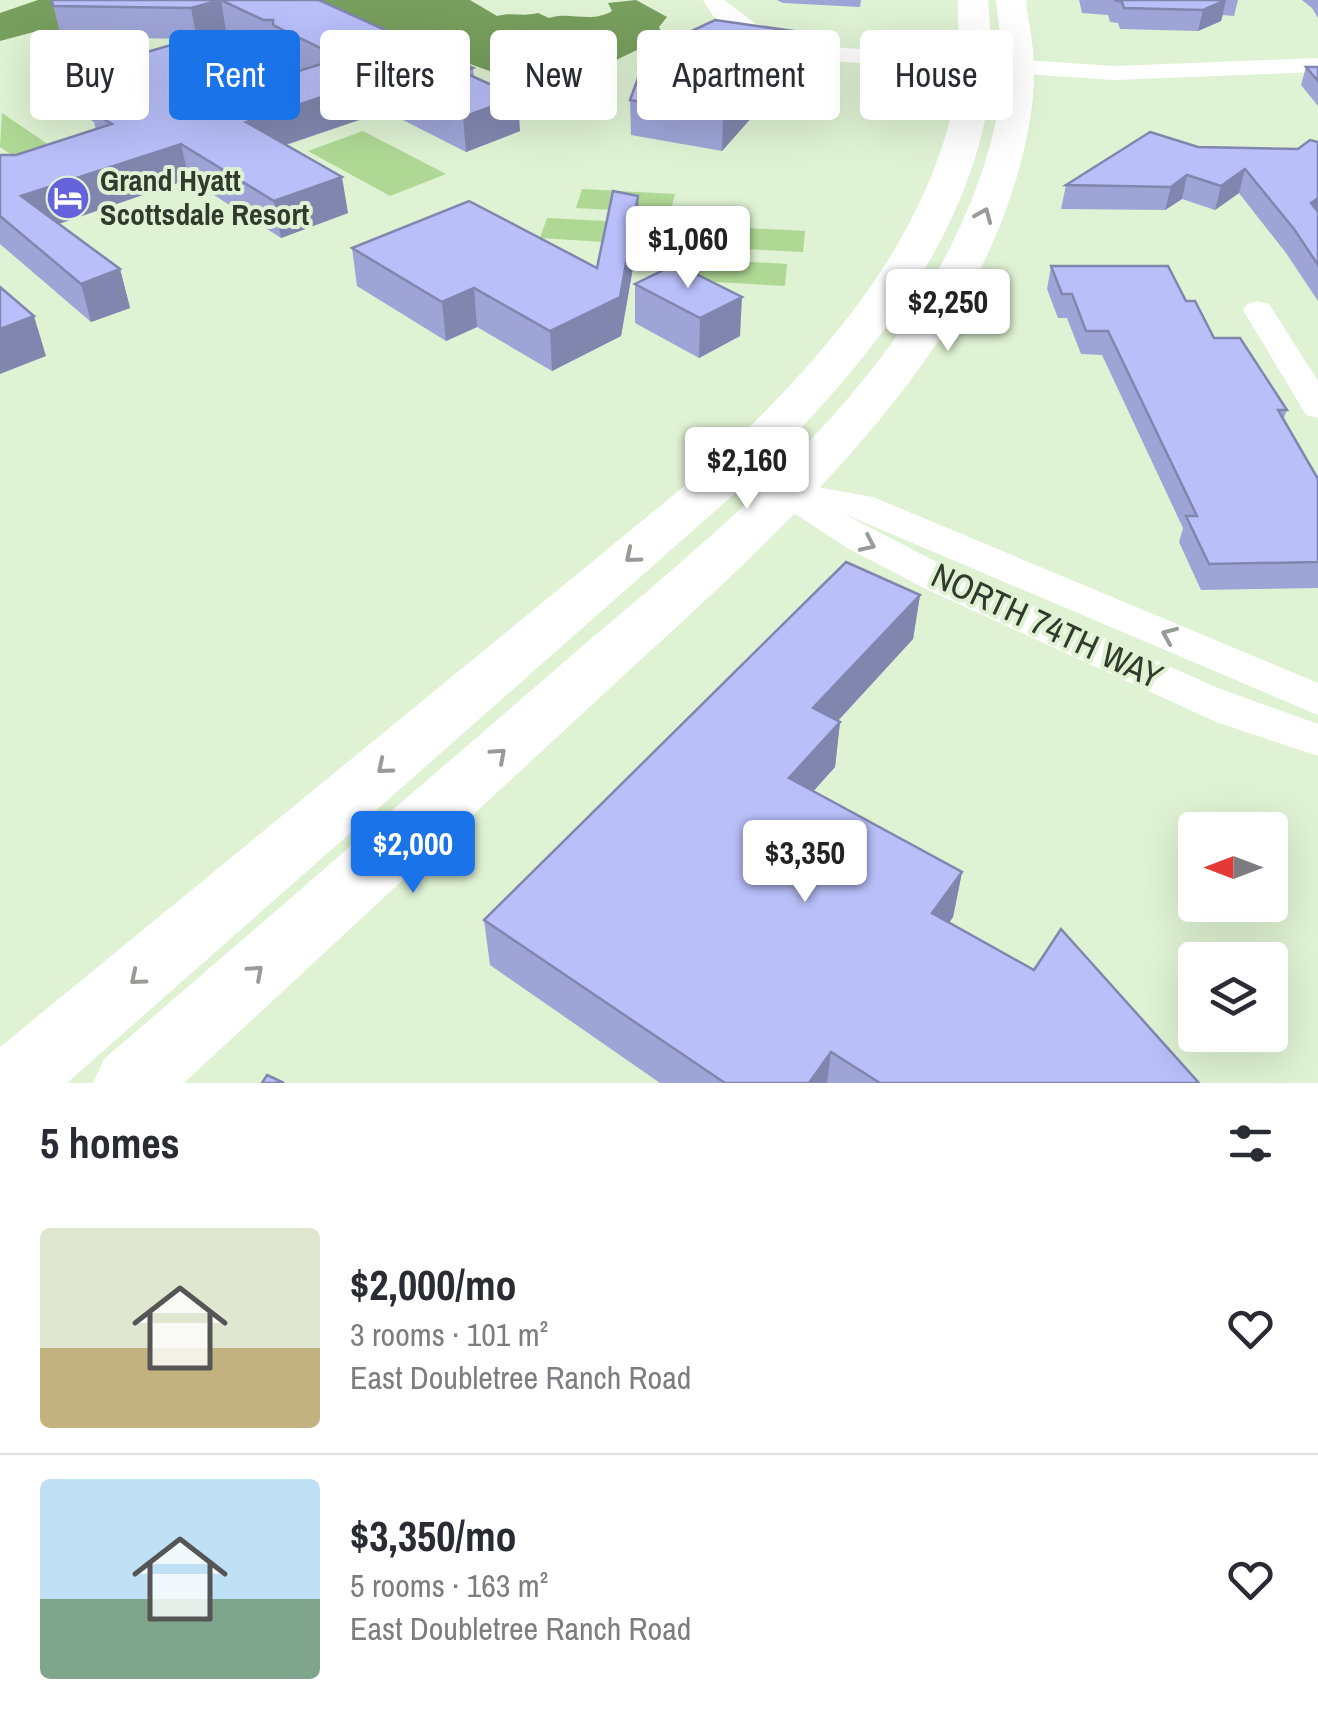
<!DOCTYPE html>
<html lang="en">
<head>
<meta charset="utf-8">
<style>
	body { margin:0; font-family:"Archivo Narrow",sans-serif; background:#f7f7f7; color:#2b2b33; height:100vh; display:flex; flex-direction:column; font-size:38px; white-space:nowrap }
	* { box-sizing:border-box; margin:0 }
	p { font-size:32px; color:#7c7c81 }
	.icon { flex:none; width:55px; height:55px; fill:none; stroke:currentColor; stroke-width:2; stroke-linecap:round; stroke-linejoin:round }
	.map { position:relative; height:1083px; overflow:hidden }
	.drawer { display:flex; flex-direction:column; background:#fff; flex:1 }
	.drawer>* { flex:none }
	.guide { position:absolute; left:30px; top:30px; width:1260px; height:90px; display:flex; gap:20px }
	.needle { width:65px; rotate:270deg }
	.tools { position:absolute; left:1178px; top:812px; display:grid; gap:20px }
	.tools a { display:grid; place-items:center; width:110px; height:110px; border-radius:10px; background:#fff; box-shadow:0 10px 40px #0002; font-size:50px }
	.price { position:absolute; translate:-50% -85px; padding:0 22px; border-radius:10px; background:#fff; color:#222; font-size:32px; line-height:65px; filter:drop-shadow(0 2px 5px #0008) }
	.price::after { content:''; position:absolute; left:50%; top:60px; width:30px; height:22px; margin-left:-15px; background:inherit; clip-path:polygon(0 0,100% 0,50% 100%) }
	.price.current { background:#1a73e8; color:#fff }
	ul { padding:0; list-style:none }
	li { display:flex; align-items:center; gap:30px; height:250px; padding:0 40px }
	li+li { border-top:2px solid #e1e1e2 }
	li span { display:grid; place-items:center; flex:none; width:280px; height:200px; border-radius:10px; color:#555 }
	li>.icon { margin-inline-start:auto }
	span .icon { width:120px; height:120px; fill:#fffc; stroke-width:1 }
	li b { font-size:42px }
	h2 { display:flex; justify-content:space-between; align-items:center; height:120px; padding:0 40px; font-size:42px }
	.pill { padding:0 35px; border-radius:10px; background:#fff; box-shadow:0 10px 40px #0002; font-size:35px; line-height:90px }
	.pill.current { background:#1a73e8; color:#fff }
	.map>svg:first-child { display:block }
	.green { fill:#afd894 }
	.water { fill:#789f5e }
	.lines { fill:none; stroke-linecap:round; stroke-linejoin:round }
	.street { fill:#fff; fill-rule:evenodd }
	.secondary { fill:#fff; fill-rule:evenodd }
	.wall { fill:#9ea4d6 }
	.shaded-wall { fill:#8186ae }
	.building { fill:#b8bff9; stroke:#8186ae; stroke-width:2.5 }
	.oneway { stroke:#989c96 }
	.labels { text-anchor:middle; stroke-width:8; stroke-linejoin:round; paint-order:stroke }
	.far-poi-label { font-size:30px; font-weight:bold; fill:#32392d; stroke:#dff2d3; text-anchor:start }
	.street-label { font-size:35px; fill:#32392d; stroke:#dff2d3 }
</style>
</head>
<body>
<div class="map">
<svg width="1318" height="1083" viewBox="0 0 1318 1083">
	<rect width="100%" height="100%" fill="#dff2d3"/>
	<path class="green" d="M2 113 49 145 13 156 0 147Z
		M363 131 446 174 390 196 308 151Z
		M582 189 675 194 670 213 576 208Z
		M547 218 643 223 637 244 540 238Z
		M707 226 805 231 803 252 704 247Z
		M686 258 787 264 785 286 682 280Z"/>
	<path class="water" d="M38 0H163L57 39 41 30 0 41V13Z
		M260 0H470L497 16C512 12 523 17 538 13L549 18C571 11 590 24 612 11L608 3 636 0 667 17 659 27 664 37 612 62 591 79 498 74 453 58Z"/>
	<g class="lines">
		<path class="street" d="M703 0H724L764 30 816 46 1115 66 1318 58V72L1115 80 814 60 748 40 713 16Z
			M1258 301 1269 304 1318 381V418L1306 415 1243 310 1247 304Z
			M732 460 794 483 873 497 1318 683V715L842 513 952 570 1218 688 1318 724V756L1216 722 924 588 849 549 777 502 720 478 714 471 720 464Z"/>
		<path class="secondary" d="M958 0H988C990 30 995 62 990 92 968 247 858 374 749 481L67 1083H0V1047L715 461C819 361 919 252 953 108 930 77 899 72 864 64L859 57 864 50C893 43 936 59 959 76Z
			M996 0H1026C1028 22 1034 45 1034 67 1035 116 1021 169 1004 215 932 409 731 575 583 713 450 836 317 960 184 1083H93L104 1059C255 929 405 799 556 669 690 553 842 437 932 281 968 218 1000 141 1002 68 1003 45 998 22 996 0Z"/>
	</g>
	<path class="wall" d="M52 0H319L396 35 462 57V63L473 68 474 77 520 131 466 152 395 116H371L286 145 348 213 281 238 189 179 59 224 120 269 130 308 91 322 0 244V155H16L96 130 94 122 73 109 65 76 263 82 303 70 279 57 278 52H268L226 31 197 39 61 37Z
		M777 0H861L860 7 783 3Z
		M1079 0H1238L1234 16 1223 15 1221 21 1198 31 1120 29 1118 23 1110 22 1108 15 1082 13Z
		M1302 0H1318V18L1312 8Z
		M800 32 798 65 722 151 631 135 630 100Z
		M1306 67H1318V106L1301 85Z
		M1318 142V301L1286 253 1239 193 1215 210 1182 199 1165 210 1061 209 1066 185 1198 147 1298 149Z
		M639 233 621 336 552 371 477 327 446 341 357 286 352 248 597 268Z
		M1051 266 1186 301 1214 338 1287 410 1283 420 1318 479V588L1201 590 1179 542 1183 528 1102 355 1081 354 1067 318H1058L1047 289Z
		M635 284 740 336 699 358 635 323Z
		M920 595 913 639 838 721 840 722 835 767 813 791 962 872 953 917 949 923 1199 1083H660L490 965 484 920Z"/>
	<path class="shaded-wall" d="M221 0 226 31 197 39 191 8Z
		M1226 0 1221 21 1198 31 1203 10Z
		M800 32 798 65 722 151 723 116Z
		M367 82 371 116 252 156 246 122Z
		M518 97 520 131 466 152 463 117Z
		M181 144 189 179 32 233 21 196Z
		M1245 169 1239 193 1215 210 1221 186Z
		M1187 175 1182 199 1165 210 1171 187Z
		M342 177 348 213 281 238 274 201Z
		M638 196 639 233 621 336 552 371 550 331 620 297Z
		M1318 198V216L1311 203Z
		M120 269 130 308 91 322 81 284Z
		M474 288 477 327 446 341 442 302Z
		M742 297 740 336 699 358 700 318Z
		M34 316 46 356 0 374V329Z
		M920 595 913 639 808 753 813 708Z
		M840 722 835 767 785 823 789 778Z
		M962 872 953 917 924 958 932 913Z
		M831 1052 827 1083H809Z"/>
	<path class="building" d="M52 0H220L191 8 53 6Z
		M221 0H319L396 35 406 32 462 57 455 60 473 68 463 72 518 97 463 117 391 82H367L246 122 342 177 274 201 181 144 21 196 120 269 81 284 0 216V155H16L112 124 92 112 103 108 88 100 99 96 65 76 181 42 263 82 341 58 273 25V20H263Z
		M1114 0H1226L1203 10 1124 8 1122 2Z
		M715 20 800 32 723 116 630 100 641 70 668 42Z
		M1306 67H1318V81Z
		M1150 132 1198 147 1298 149 1310 140 1318 142V198L1311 203 1318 212V265L1294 229 1245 169 1221 186 1187 175 1171 187 1066 185Z
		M613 191 638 196 620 297 550 331 474 288 442 302 352 248 469 201 597 268Z
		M676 264 742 297 700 318 635 284Z
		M1051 266H1168L1186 301H1195L1214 338H1240L1287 410H1278L1318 479V562L1209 564 1186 516H1197L1108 331H1086L1072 294H1062Z
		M0 287 34 316 0 329Z
		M846 562 920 595 813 708 840 722 789 778 962 872 932 913 1034 970 1061 929 1199 1083H880L831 1052 809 1083H725L484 920Z
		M267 1075 284 1083H262Z"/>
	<defs><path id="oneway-chevron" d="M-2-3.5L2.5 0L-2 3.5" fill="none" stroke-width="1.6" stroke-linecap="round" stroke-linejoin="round" transform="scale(2.5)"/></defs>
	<g class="oneway">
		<use href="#oneway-chevron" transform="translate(984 215) rotate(-67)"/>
		<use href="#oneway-chevron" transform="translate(868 544) rotate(25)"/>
		<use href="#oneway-chevron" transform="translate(632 556) rotate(140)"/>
		<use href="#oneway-chevron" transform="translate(1169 635) rotate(-157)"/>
		<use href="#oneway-chevron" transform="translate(499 755) rotate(-42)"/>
		<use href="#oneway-chevron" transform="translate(384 767) rotate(140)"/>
		<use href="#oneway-chevron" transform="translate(256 972) rotate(-42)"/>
		<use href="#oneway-chevron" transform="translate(137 978) rotate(140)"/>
	</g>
	<defs>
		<g id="hotel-disc" transform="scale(2.25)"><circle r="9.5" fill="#6463dc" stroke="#dff2d3"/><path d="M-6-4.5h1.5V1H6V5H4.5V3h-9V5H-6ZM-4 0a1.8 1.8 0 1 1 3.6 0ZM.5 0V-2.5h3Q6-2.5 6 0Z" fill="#fff"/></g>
	</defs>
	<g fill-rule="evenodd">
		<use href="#hotel-disc" x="68" y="198"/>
	</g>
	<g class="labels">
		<g class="far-poi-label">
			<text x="100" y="191">Grand Hyatt<tspan x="100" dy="34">Scottsdale Resort</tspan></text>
		</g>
		<g class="street-label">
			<text transform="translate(1047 626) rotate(25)" y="12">NORTH 74TH WAY</text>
		</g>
	</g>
</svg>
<div class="tools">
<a><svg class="needle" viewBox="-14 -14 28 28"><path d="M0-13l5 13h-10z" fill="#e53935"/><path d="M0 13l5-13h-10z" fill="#7c7c81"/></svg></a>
<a><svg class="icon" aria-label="layers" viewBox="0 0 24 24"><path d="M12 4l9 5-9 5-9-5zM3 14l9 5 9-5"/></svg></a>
</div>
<b class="price" style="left:688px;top:291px">$1,060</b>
<b class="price" style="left:948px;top:354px">$2,250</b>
<b class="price" style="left:747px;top:512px">$2,160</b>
<b class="price current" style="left:413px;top:896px">$2,000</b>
<b class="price" style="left:805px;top:905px">$3,350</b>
<div class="guide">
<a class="pill">Buy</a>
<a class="pill current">Rent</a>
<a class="pill">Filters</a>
<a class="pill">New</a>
<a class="pill">Apartment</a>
<a class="pill">House</a>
</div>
</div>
<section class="drawer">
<h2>5 homes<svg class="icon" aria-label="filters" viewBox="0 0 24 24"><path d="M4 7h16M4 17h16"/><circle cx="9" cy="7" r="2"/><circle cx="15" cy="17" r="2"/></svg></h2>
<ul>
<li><span style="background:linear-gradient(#dfe7d0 60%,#c2b280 0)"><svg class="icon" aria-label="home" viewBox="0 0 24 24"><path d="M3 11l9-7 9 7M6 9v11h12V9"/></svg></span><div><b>$2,000/mo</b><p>3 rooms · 101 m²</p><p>East Doubletree Ranch Road</p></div><svg class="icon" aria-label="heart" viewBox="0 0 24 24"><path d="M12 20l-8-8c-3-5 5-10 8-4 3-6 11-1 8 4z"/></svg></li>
<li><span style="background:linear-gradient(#bfe0f5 60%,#7fa58c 0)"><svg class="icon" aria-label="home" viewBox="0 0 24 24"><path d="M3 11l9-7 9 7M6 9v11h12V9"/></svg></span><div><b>$3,350/mo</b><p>5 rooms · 163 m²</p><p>East Doubletree Ranch Road</p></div><svg class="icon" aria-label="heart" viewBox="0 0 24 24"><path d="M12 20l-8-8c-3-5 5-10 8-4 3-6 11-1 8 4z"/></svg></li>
</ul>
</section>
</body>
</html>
